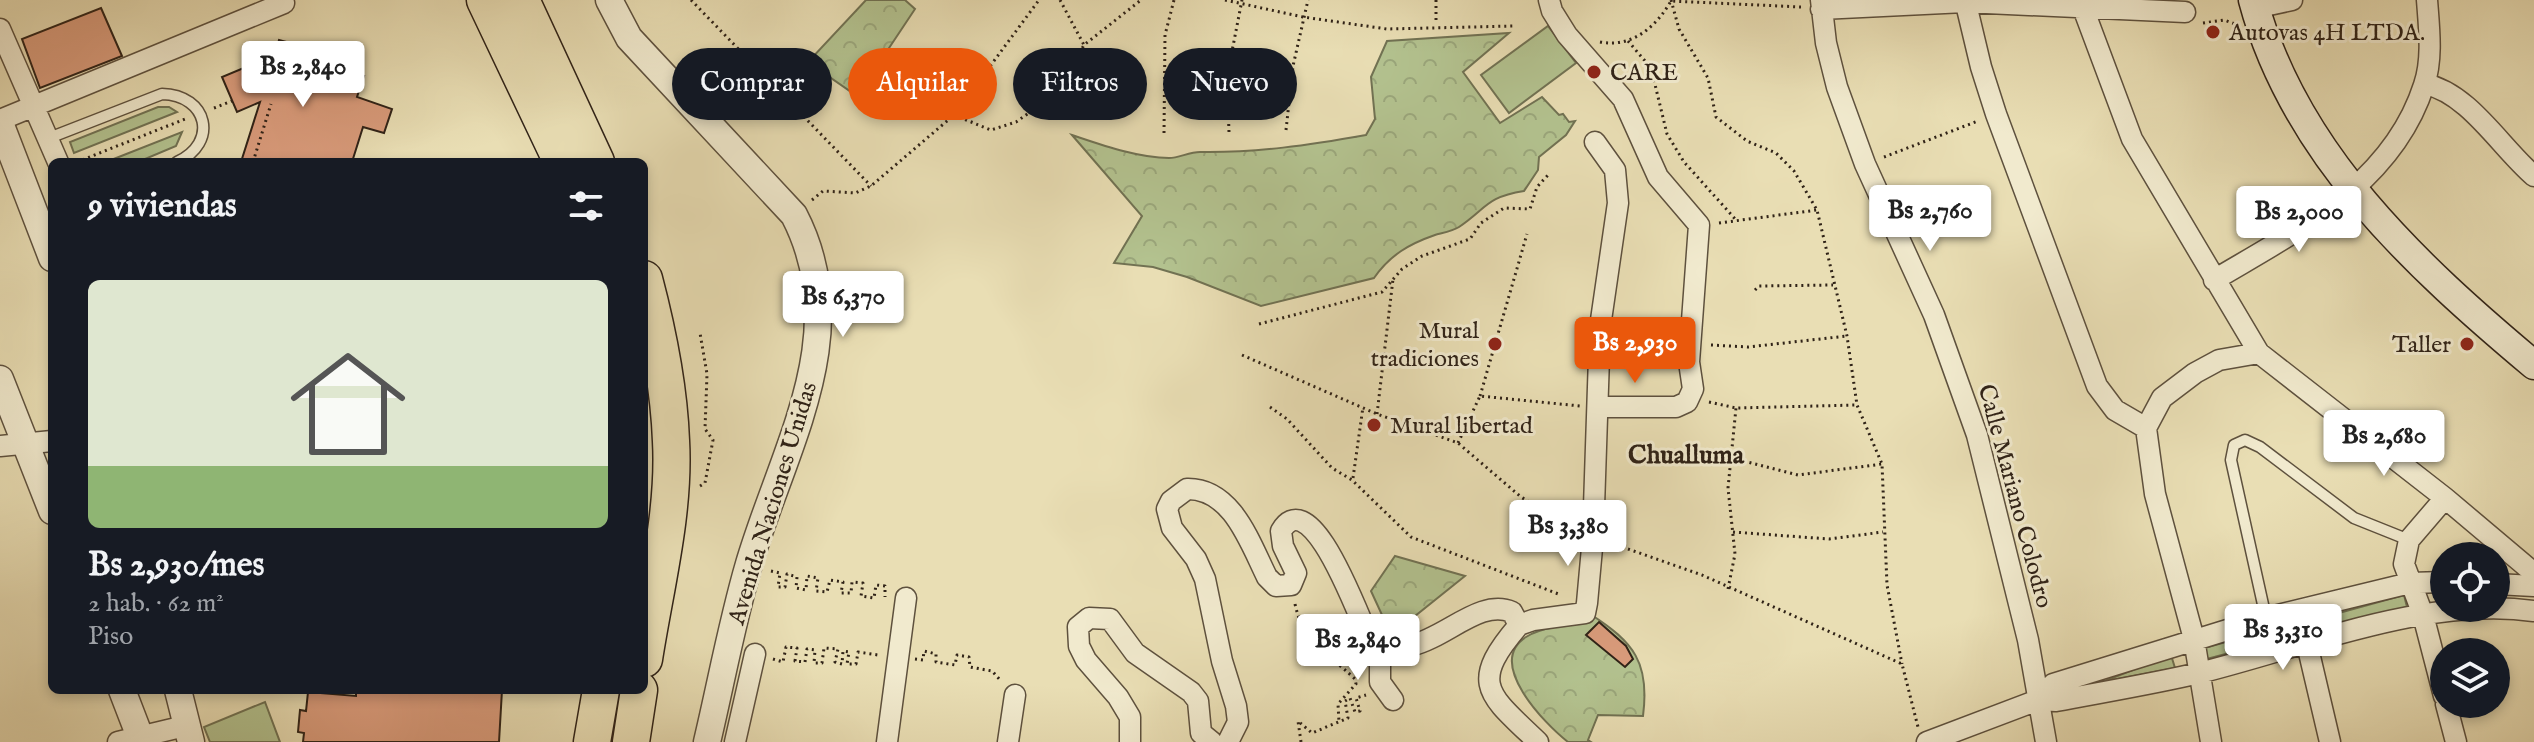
<!DOCTYPE html>
<html lang="es">
<head>
<meta charset="utf-8">
<style>
	body { margin:0; font-family:"IM FELL English",serif; background:#20242c; color:#f1f3f6; height:100vh; display:flex; flex-direction:column; font-size:30px; white-space:nowrap }
	* { box-sizing:border-box; margin:0 }
	p { font-size:26px; color:#9ea1a6 }
	.icon { flex:none; width:44px; height:44px; fill:none; stroke:currentColor; stroke-width:2; stroke-linecap:round; stroke-linejoin:round }
	.map { position:relative; flex:1; overflow:hidden }
	.side { position:absolute; left:48px; top:158px; width:600px; height:536px; display:flex; flex-direction:column; background:#171b24; border-radius:12px; box-shadow:0 4px 12px #0003 }
	.side>* { flex:none }
	.guide { position:absolute; left:672px; top:48px; width:760px; height:72px; display:flex; gap:16px }
	.buttons { position:absolute; left:2430px; top:542px; display:grid; gap:16px }
	.buttons a { display:grid; place-items:center; width:80px; height:80px; border-radius:50%; background:#171b24; box-shadow:0 4px 12px #0003; font-size:40px }
	.price { position:absolute; translate:-50% -68px; padding:0 18px; border-radius:8px; background:#fff; color:#222; font-size:26px; line-height:52px; filter:drop-shadow(0 2px 4px #0008) }
	.price::after { content:''; position:absolute; left:50%; top:48px; width:24px; height:18px; margin-left:-12px; background:inherit; clip-path:polygon(0 0,100% 0,50% 100%) }
	.price.current { background:#ea580c; color:#fff }
	ul { padding:0; list-style:none }
	li { display:grid; align-content:center; gap:16px; height:424px; padding:0 40px }
	li+li { border-top:2px solid #363941 }
	li span { display:grid; place-items:center; height:248px; border-radius:12px; color:#555 }
	li>.icon { margin-inline-start:auto }
	span .icon { width:144px; height:144px; fill:#fffc; stroke-width:1 }
	li b { font-size:34px }
	h2 { display:flex; justify-content:space-between; align-items:center; height:96px; padding:0 40px; font-size:34px }
	.chip { padding:0 28px; border-radius:36px; background:#171b24; box-shadow:0 4px 12px #0003; font-size:28px; line-height:72px }
	.chip.current { background:#ea580c; color:#fff }
	.map>svg:first-child { display:block }
	.grass { fill:#b3c28f; stroke:#717253; stroke-width:2 }
	.park { fill:url(#park-crowns); stroke:#717253; stroke-width:2 }
	.building { fill:#d99b7b; stroke:#2f2217; stroke-width:2 }
	.lines { fill:none; stroke-linecap:round; stroke-linejoin:round }
	.service-casing { stroke:#5e513e; stroke-width:13 }
	.minor-casing { stroke:#5e513e; stroke-width:23 }
	.tertiary-casing { stroke:#5e513e; stroke-width:29 }
	.secondary-casing { stroke:#2f2217; stroke-width:31 }
	.motorway-casing { stroke:#2f2217; stroke-width:39 }
	.path { stroke:#2f2217; stroke-width:3; stroke-dasharray:2 4; stroke-linecap:butt }
	.service { stroke:#f1eace; stroke-width:10 }
	.minor { stroke:#f1eace; stroke-width:20 }
	.tertiary { stroke:#f1eace; stroke-width:26 }
	.secondary { stroke:#f1eace; stroke-width:28 }
	.motorway { stroke:#e9deb4; stroke-width:36 }
	.poi-dot { fill:#8f2418; stroke:#f1eace; stroke-width:3 }
	.labels { text-anchor:middle; stroke-width:6; stroke-linejoin:round; paint-order:stroke }
	.poi-label { font-size:24px; fill:#2f2217; stroke:#f1eace; text-anchor:start }
	.street-label { font-size:24px; fill:#2f2217; stroke:#f1eace }
	.neighbourhood-label { font-size:26px; font-weight:bold; fill:#2f2217; stroke:#f1eace }
</style>
</head>
<body>
<div class="map">
<svg width="2534" height="742" viewBox="0 0 2534 742">
	<defs>
		<pattern id="park-crowns" width="20" height="18" patternUnits="userSpaceOnUse" patternTransform="scale(2)"><rect width="20" height="18" fill="#b3c28f"/><path d="M2 6a3 3 0 1 1 6 0M12 15a3 3 0 1 1 6 0" fill="none" stroke="#9aa67b"/></pattern>
	</defs>
	<rect width="100%" height="100%" fill="#e9deb4"/>
	<filter id="stains"><feTurbulence type="fractalNoise" baseFrequency=".0025" numOctaves="4"/><feColorMatrix values="0 0 0 0 .2 0 0 0 0 .09 0 0 0 0 .02 0 0 0 .5 -.17"/></filter>
	<radialGradient id="worn" r=".72"><stop offset=".6" stop-color="#630" stop-opacity="0"/><stop offset="1" stop-color="#630" stop-opacity=".3"/></radialGradient>
	<path class="grass" d="M1548 26 1576 63 1509 113 1481 75Z
		M158 107H169L177 112 74 153 70 142Z
		M182 132 176 146 138 162H106Z
		M2404 595 2407 607 2301 635 2299 624Z
		M2286 625 2290 637 2203 660 2201 649Z
		M2171 655 2175 668 2102 682Z
		M265 702 280 742H210L204 727Z"/>
	<path class="park" d="M866 0H905L915 9 857 96 808 62Z
		M1509 33 1463 72 1500 123 1542 97 1559 115 1563 114 1569 122 1575 121 1566 135 1539 157 1538 170 1524 191C1486 197 1487 208 1459 227 1453 231 1442 233 1435 235 1409 244 1390 255 1374 278L1261 306 1187 277 1153 267 1114 263 1142 216 1072 135C1102 145 1138 158 1169 158 1179 158 1189 152 1200 152 1256 153 1310 145 1366 135L1375 119 1371 77 1387 41Z
		M1395 556 1465 576 1405 624 1382 615 1371 591Z
		M1590 614C1634 642 1650 663 1643 716L1598 715 1588 740 1591 742H1568C1545 724 1485 663 1526 637 1546 624 1571 629 1590 614Z"/>
	<path class="building" d="M101 8 122 56 40 88 22 39Z
		M279 40 301 46 298 55 364 76 357 97 392 109 384 133 363 127 352 162H241L260 102 237 112 222 77 275 55Z
		M1599 622 1626 646 1633 659 1625 667 1586 635Z
		M356 690H502L499 742H303L304 733 298 732 300 710 306 711 308 692 356 696Z"/>
	<g class="lines">
		<g class="service-casing">
			<path id="service" d="M49 138 162 94C208 95 219 143 177 162
				M2266 618 2231 460 2234 445 2245 440 2260 447 2354 518 2409 540"/>
		</g>
		<g class="minor-casing">
			<path id="minor" d="M1549 0 1552 11 1567 35 1623 99 1658 177 1699 225 1689 362 1693 389 1687 402 1676 407H1598
				M1821 0 1826 43 1837 87 1865 164 1934 315 1977 435 2028 640 2046 742
				M1965 0 1981 67 1996 114 2097 386 2115 410 2146 428
				M2080 0 2132 139 2259 353 2445 498 2534 573
				M2255 8 2292 0
				M1821 9 1965 2 2185 12
				M0 29 58 162
				M2425 84C2469 93 2501 148 2534 176
				M0 120 284 3 283 0
				M2214 280C2296 231 2392 185 2424 85 2433 59 2429 27 2427 0
				M0 446 52 441
				M2496 584 2534 586
				M1519 625 1533 620 1585 613 1587 603 1593 537 1600 327 1618 203 1615 170 1595 142
				M2307 644 2330 742
				M1380 646V682L1393 700
				M2444 696 2423 615 2404 564 2409 540 2445 498
				M2038 700 2053 684 2266 618 2410 583 2444 582
				M2446 704 2456 742
				M118 742 185 726
				M735 742 755 654
				M887 742 906 598
				M1008 742 1015 695
				M1130 742V717L1118 697 1086 660 1079 646 1078 627 1089 618 1110 619 1135 653 1191 692 1198 701 1201 733 1212 742
				M1228 742 1238 722 1236 706 1222 661 1205 579 1196 559 1172 528 1167 509 1171 501 1187 489C1232 488 1250 543 1267 577L1276 586 1291 585 1296 573 1283 546 1281 531C1311 480 1360 621 1369 638 1421 674 1469 593 1512 612L1519 625C1468 684 1488 694 1538 742
				M1927 742 2038 700 2056 701C2103 692 2152 684 2199 673 2304 647 2426 596 2534 611
				M2211 742 2194 639 2155 494 2146 428 2162 398 2195 373 2219 360 2259 353"/>
		</g>
		<g class="tertiary-casing">
			<path id="tertiary" d="M609 0 629 38 794 215C856 334 783 448 749 564 732 622 721 683 707 742
				M0 123 52 258
				M0 379 52 511
				M122 690 142 742
				M178 690 191 742"/>
		</g>
		<g class="secondary-casing">
			<path id="secondary" d="M2253 0C2294 154 2416 266 2534 365"/>
		</g>
		<g class="motorway-casing">
			<path id="motorway" d="M485 0 562 162
				M521 0 596 162
				M644 279C658 332 669 386 671 441 675 513 655 588 644 659
				M592 742 601 690
				M631 742 639 690"/>
		</g>
		<path class="path" d="M691 0 871 186
			M1060 0 1084 45
			M1225 0 1303 17 1387 29 1514 26
			M1436 0V24
			M1671 0 1679 29 1708 78 1716 117 1747 141 1776 153 1794 171 1817 210 1847 336 1857 405 1882 464 1887 585 1902 664
			M2203 23 2224 20 2235 24
			M1628 41 1651 68 1667 134 1684 162 1737 221
			M1600 42C1632 48 1656 27 1671 1L1801 7
			M886 53 970 95
			M214 108 232 101
			M732 115 704 66 724 59 749 62
			M954 115 991 130 1016 122 1057 93 1084 45 1141 0
			M1286 130 1293 66 1308 0
			M1229 132 1227 77 1242 0
			M1164 133 1165 35 1174 0
			M1884 157 1978 121
			M77 162 185 119
			M253 162 271 104
			M812 200 823 191 855 193 871 186 954 115 1039 0
			M1719 223 1817 210
			M1755 290 1759 286 1833 285
			M1259 324 1382 292 1402 269 1422 256 1470 239 1481 223 1504 208 1530 209 1537 187 1548 175
			M1711 345 1748 347 1847 336
			M1242 355 1377 414 1458 443 1521 497 1574 529
			M1480 396 1527 234
			M1709 402 1736 408 1857 405
			M1270 407 1287 419 1332 468 1352 480 1411 537 1561 595
			M1377 414 1393 279
			M1458 443 1480 396 1580 406
			M1732 458 1798 475 1882 464
			M1353 478 1363 407
			M700 486 705 483 713 440 705 429 707 374 700 333
			M1733 532 1829 539 1883 532
			M1611 543 1702 575 1902 664 1918 727
			M771 571 780 573 778 587H785L787 574 797 577 796 588 806 590 807 576 818 578 816 591 827 592 830 580 843 582 841 593H851L852 582 863 583 861 596 874 598 876 585 885 586V597
			M1728 589 1735 554 1728 488 1736 408
			M1295 604C1304 645 1328 653 1355 679L1356 684 1338 704 1339 722
			M773 659 783 662 786 647 797 648 795 661 805 662 807 649 815 650 814 663H822L824 648 838 649 835 662 842 664 843 651 849 652 847 664H856L858 652 878 655
			M915 659 923 660 924 651 936 654V662L955 665 957 655 969 657 970 667 992 671 1001 681
			M1301 742 1298 721 1312 733 1348 718 1345 701 1350 698 1355 712 1360 711 1356 698 1366 695"/>
		<use href="#service" class="service"/>
		<use href="#minor" class="minor"/>
		<use href="#tertiary" class="tertiary"/>
		<use href="#secondary" class="secondary"/>
		<use href="#motorway" class="motorway"/>
	</g>
	<g class="poi-dot">
		<circle cx="2213" cy="32" r="8"/>
		<circle cx="1594" cy="72" r="8"/>
		<circle cx="1495" cy="344" r="8"/>
		<circle cx="2467" cy="344" r="8"/>
		<circle cx="1374" cy="425" r="8"/>
	</g>
	<g class="labels">
		<g class="poi-label">
			<text x="2229" y="40">Autovas 4H LTDA.</text>
			<text x="1610" y="80">CARE</text>
			<text x="1479" y="338" text-anchor="end">Mural<tspan x="1479" dy="28">tradiciones</tspan></text>
			<text x="2451" y="352" text-anchor="end">Taller</text>
			<text x="1390" y="433">Mural libertad</text>
		</g>
		<g class="street-label">
			<text transform="translate(2016 496) rotate(75)" y="8">Calle Mariano Colodro</text>
			<text transform="translate(772 503) rotate(-73)" y="8">Avenida Naciones Unidas</text>
		</g>
		<g class="neighbourhood-label">
			<text x="1686" y="463">Chualluma</text>
		</g>
	</g>
	<rect width="100%" height="100%" filter="url(#stains)"/>
	<rect width="100%" height="100%" fill="url(#worn)"/>
</svg>
<div class="buttons">
<a><svg class="icon" aria-label="locate" viewBox="0 0 24 24"><circle cx="12" cy="12" r="6"/><path d="M12 2v4M12 18v4M2 12h4M18 12h4"/></svg></a>
<a><svg class="icon" aria-label="layers" viewBox="0 0 24 24"><path d="M12 4l9 5-9 5-9-5zM3 14l9 5 9-5"/></svg></a>
</div>
<b class="price" style="left:303px;top:109px">Bs 2,840</b>
<b class="price" style="left:1930px;top:253px">Bs 2,760</b>
<b class="price" style="left:2299px;top:254px">Bs 2,000</b>
<b class="price" style="left:843px;top:339px">Bs 6,370</b>
<b class="price current" style="left:1635px;top:385px">Bs 2,930</b>
<b class="price" style="left:2384px;top:478px">Bs 2,680</b>
<b class="price" style="left:1568px;top:568px">Bs 3,380</b>
<b class="price" style="left:2283px;top:672px">Bs 3,310</b>
<b class="price" style="left:1358px;top:682px">Bs 2,840</b>
<div class="guide">
<a class="chip">Comprar</a>
<a class="chip current">Alquilar</a>
<a class="chip">Filtros</a>
<a class="chip">Nuevo</a>
</div>
<section class="side">
<h2>9 viviendas<svg class="icon" aria-label="filters" viewBox="0 0 24 24"><path d="M4 7h16M4 17h16"/><circle cx="9" cy="7" r="2"/><circle cx="15" cy="17" r="2"/></svg></h2>
<ul>
<li><span style="background:linear-gradient(#dfe7d0 75%,#8fb573 0)"><svg class="icon" aria-label="home" viewBox="0 0 24 24"><path d="M3 11l9-7 9 7M6 9v11h12V9"/></svg></span><div><b>Bs 2,930/mes</b><p>2 hab. · 62 m²</p><p>Piso</p></div></li>
</ul>
</section>
</div>
</body>
</html>
